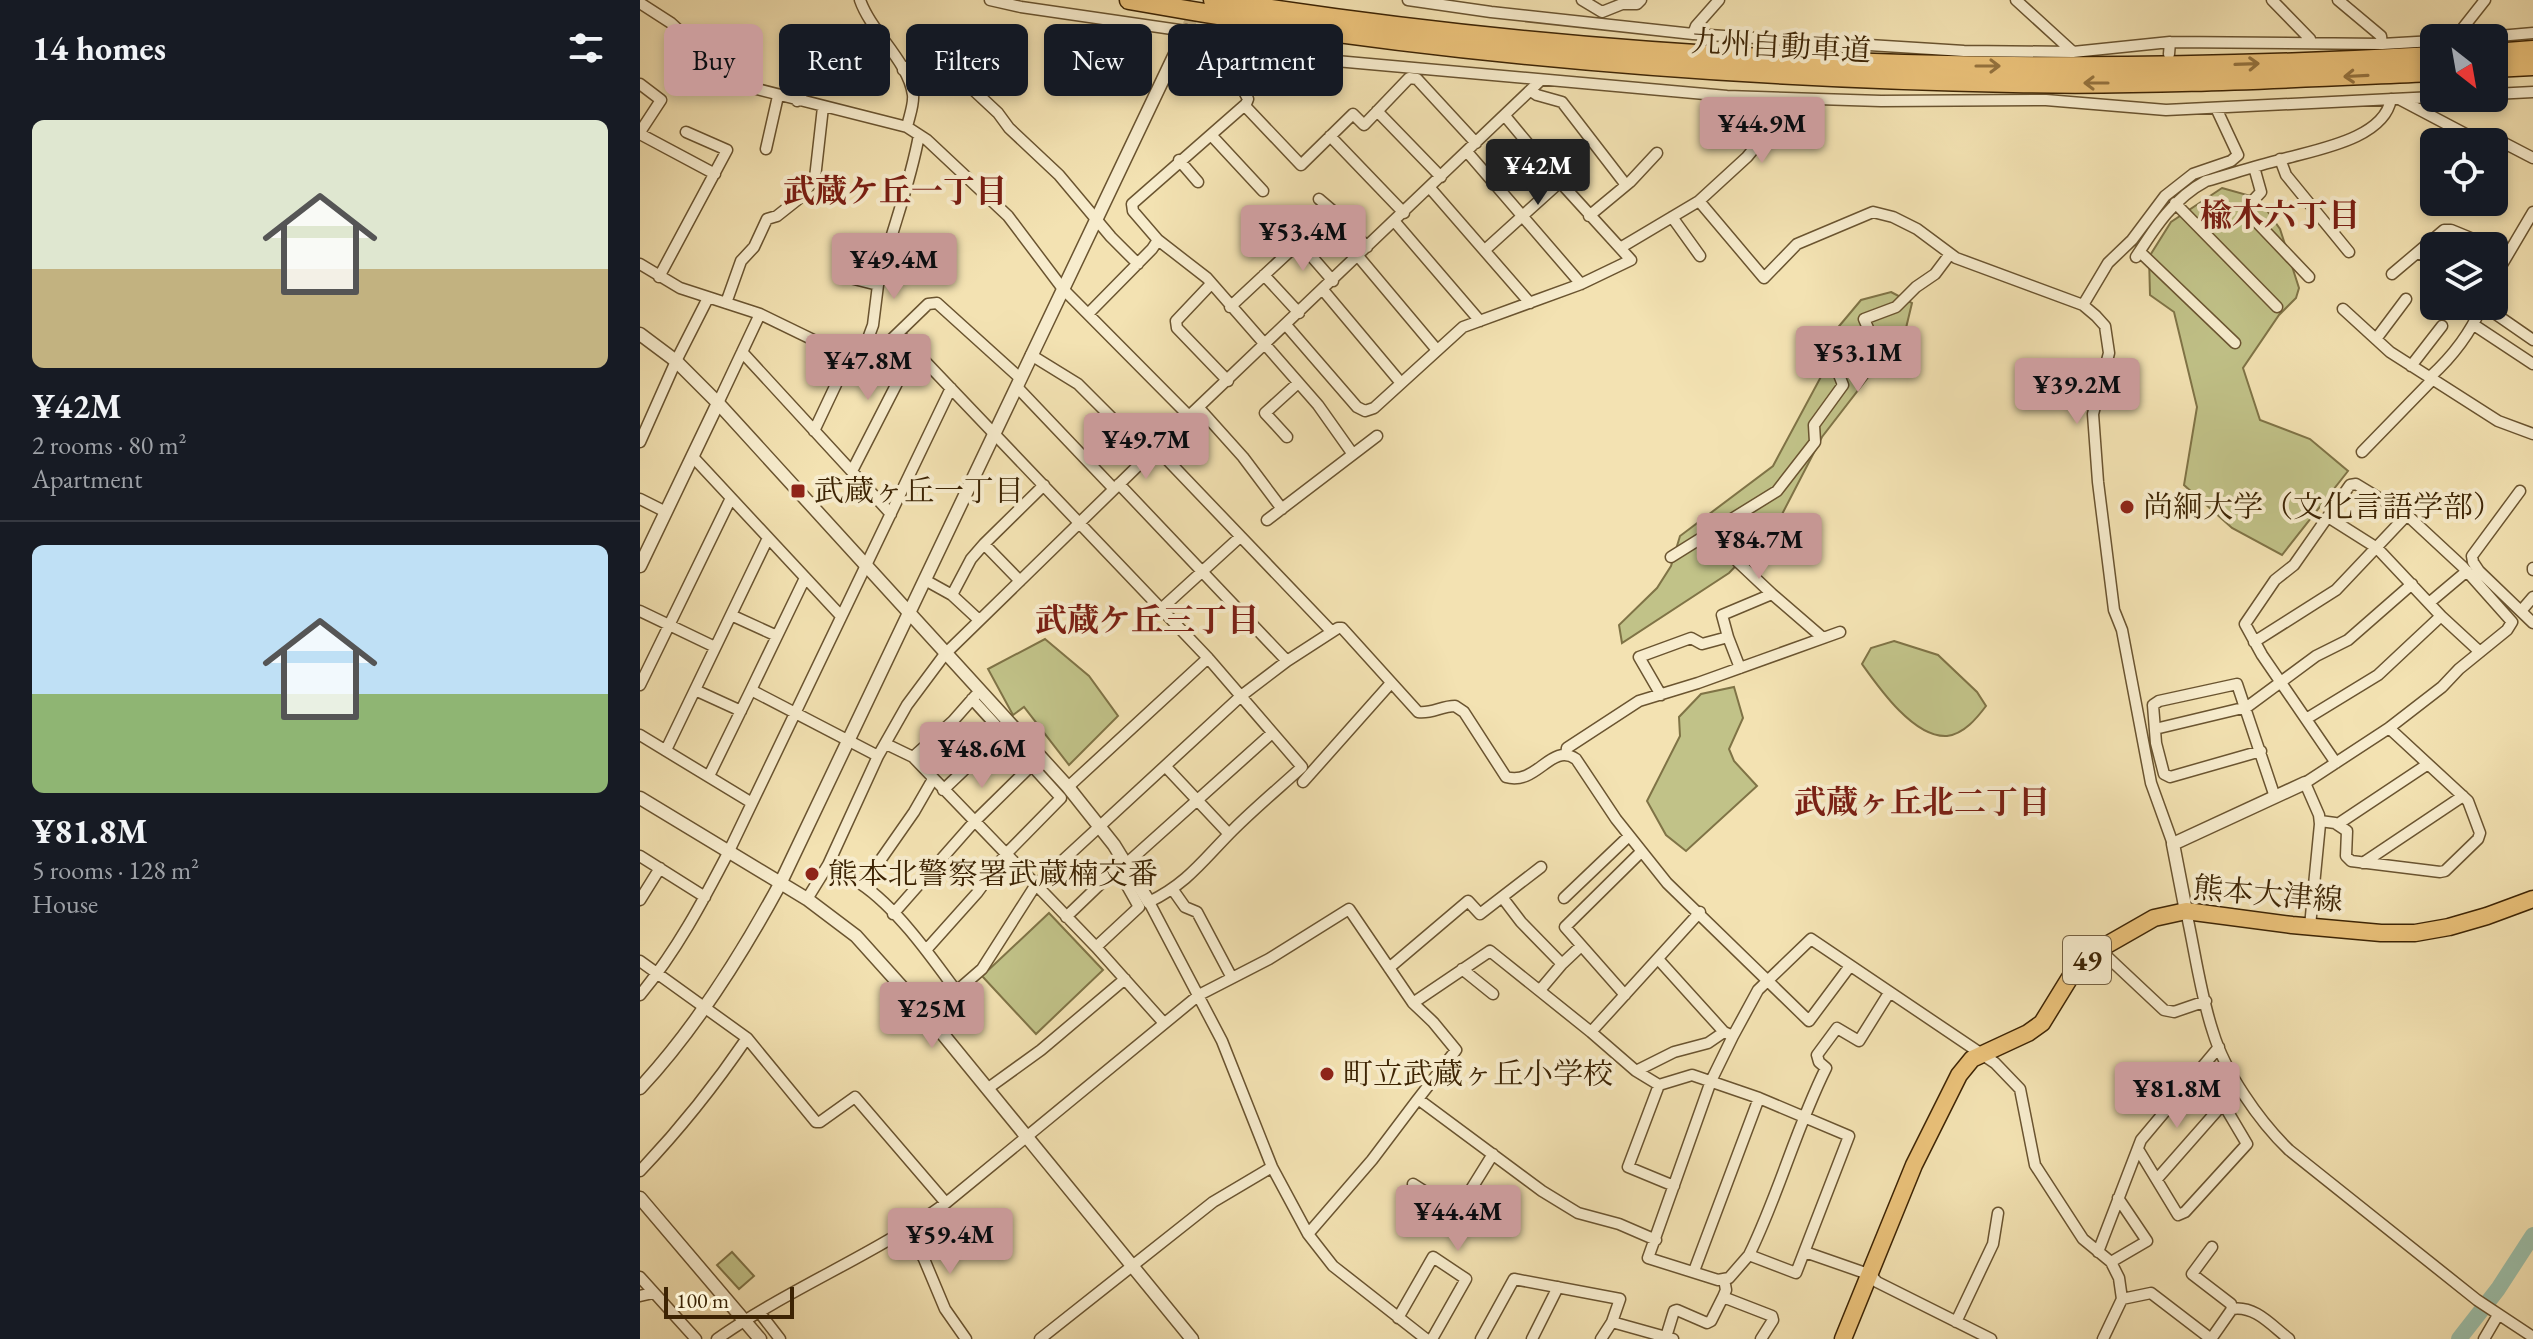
<!DOCTYPE html>
<html lang="en">
<head>
<meta charset="utf-8">
<style>
	body { margin:0; font-family:"EB Garamond","Noto Serif JP",serif; background:#242831; color:#f1f3f6; height:100vh; display:flex; flex-direction:column; font-size:30px; white-space:nowrap }
	* { box-sizing:border-box; margin:0 }
	p { font-size:26px; color:#9ea1a6 }
	.icon { flex:none; width:44px; height:44px; fill:none; stroke:currentColor; stroke-width:2; stroke-linecap:round; stroke-linejoin:round }
	.map { position:relative; flex:1; overflow:hidden }
	.panel { display:flex; flex-direction:column; background:#171b24; width:640px }
	.panel>* { flex:none }
	.top-card { position:absolute; left:24px; top:24px; width:760px; height:72px; display:flex; gap:16px }
	.needle { width:52px; rotate:149deg }
	.controls { position:absolute; left:1780px; top:24px; display:grid; gap:16px }
	.controls a { display:grid; place-items:center; width:88px; height:88px; border-radius:12px; background:#171b24; box-shadow:0 4px 12px #0003; font-size:40px }
	.scale { position:absolute; left:24px; bottom:20px; width:130px; box-sizing:border-box; padding-left:8px; border:4px solid #3d2404; border-top:0; font-size:22px; line-height:28px; white-space:nowrap; color:#3d2404; -webkit-text-stroke:6px #f7eccd; paint-order:stroke }
	.price { position:absolute; translate:-50% -68px; padding:0 18px; border-radius:8px; background:#c59692; color:#111; font-size:26px; line-height:52px; filter:drop-shadow(0 2px 4px #0008) }
	.price::after { content:''; position:absolute; left:50%; top:48px; width:24px; height:18px; margin-left:-12px; background:inherit; clip-path:polygon(0 0,100% 0,50% 100%) }
	.price.active { background:#222; color:#fff }
	ul { padding:0; list-style:none }
	li { display:grid; align-content:center; gap:16px; height:424px; padding:0 32px }
	li+li { border-top:2px solid #363941 }
	li span { display:grid; place-items:center; height:248px; border-radius:12px; color:#555 }
	li>.icon { margin-inline-start:auto }
	span .icon { width:144px; height:144px; fill:#fffc; stroke-width:1 }
	li b { font-size:34px }
	h2 { display:flex; justify-content:space-between; align-items:center; height:96px; padding:0 32px; font-size:34px }
	.pill { padding:0 28px; border-radius:12px; background:#171b24; box-shadow:0 4px 12px #0003; font-size:28px; line-height:72px }
	.pill.active { background:#c59692; color:#111 }
	main { display:flex; flex:1; min-height:0 }
	.map>svg:first-child { display:block }
	.green { fill:#c1c288; stroke:#7f7346; stroke-width:2 }
	.lines { fill:none; stroke-linecap:round; stroke-linejoin:round }
	.river { stroke:#9cbea8; stroke-width:16 }
	.tertiary-tunnel { stroke:#cfbc8f; stroke-width:12; stroke-dasharray:12 6; stroke-linecap:butt }
	.minor-casing { stroke:#6a5430; stroke-width:13 }
	.tertiary-casing { stroke:#6a5430; stroke-width:15 }
	.primary-casing { stroke:#3d2404; stroke-width:19 }
	.motorway-casing { stroke:#3d2404; stroke-width:21 }
	.minor { stroke:#f7eccd; stroke-width:10 }
	.tertiary { stroke:#f7eccd; stroke-width:12 }
	.primary { stroke:#eac179; stroke-width:16 }
	.motorway { stroke:#eac179; stroke-width:18 }
	.oneway { stroke:#94723e }
	.poi-dot { fill:#8f2418; stroke:#f7eccd; stroke-width:3 }
	.labels { text-anchor:middle; stroke-width:8; stroke-linejoin:round; paint-order:stroke }
	.shield { fill:#f7eccd; stroke:#756040; stroke-width:2 }
	.shield-label { font-size:28px; font-weight:bold; fill:#3d2404 }
	.street-label { font-size:30px; fill:#3d2404; stroke:#f7eccd }
	.poi-label { font-size:30px; fill:#3d2404; stroke:#f7eccd; text-anchor:start }
	.neighbourhood-label { font-size:32px; font-weight:bold; fill:#7a1f14; stroke:#f7eccd }
</style>
</head>
<body>
<main>
<section class="panel">
<h2>14 homes<svg class="icon" aria-label="filters" viewBox="0 0 24 24"><path d="M4 7h16M4 17h16"/><circle cx="9" cy="7" r="2"/><circle cx="15" cy="17" r="2"/></svg></h2>
<ul>
<li><span style="background:linear-gradient(#dfe7d0 60%,#c2b280 0)"><svg class="icon" aria-label="home" viewBox="0 0 24 24"><path d="M3 11l9-7 9 7M6 9v11h12V9"/></svg></span><div><b>¥42M</b><p>2 rooms · 80 m²</p><p>Apartment</p></div></li>
<li><span style="background:linear-gradient(#bfe0f5 60%,#8fb573 0)"><svg class="icon" aria-label="home" viewBox="0 0 24 24"><path d="M3 11l9-7 9 7M6 9v11h12V9"/></svg></span><div><b>¥81.8M</b><p>5 rooms · 128 m²</p><p>House</p></div></li>
</ul>
</section>
<div class="map">
<svg width="1893" height="1339" viewBox="0 0 1893 1339">
	<rect width="100%" height="100%" fill="#f3e2b2"/>
	<filter id="stains"><feTurbulence type="fractalNoise" baseFrequency=".0025" numOctaves="4"/><feColorMatrix values="0 0 0 0 .2 0 0 0 0 .09 0 0 0 0 .02 0 0 0 .5 -.17"/></filter>
	<radialGradient id="worn" r=".72"><stop offset=".6" stop-color="#630" stop-opacity="0"/><stop offset="1" stop-color="#630" stop-opacity=".3"/></radialGradient>
	<path class="green" d="M1582 188 1618 198 1640 229 1659 288 1656 298 1639 315 1603 368 1620 420 1670 439 1708 471 1642 555 1592 528 1544 485 1557 407 1534 312 1510 295 1509 257 1531 222Z
		M1251 292 1272 303 1266 328 1182 437 1138 522 1089 573 982 643 979 625 1017 588 1031 566 1040 536 1133 466 1190 360 1195 331 1221 300Z
		M405 639 449 676 478 716 429 765 384 707 373 715 348 669Z
		M1254 641 1298 655 1337 692 1346 706C1337 718 1324 734 1307 736 1274 738 1239 688 1222 664L1231 648Z
		M1094 687 1103 718 1089 749 1094 761 1117 786 1046 851 1026 835 1007 801 1040 736 1039 717 1061 694Z
		M409 913 463 970 396 1034 342 976Z
		M92 1252 114 1276 99 1289 77 1265Z"/>
	<g class="lines">
		<path class="river" d="M1819 1339 1858 1289 1893 1235"/>
		<path class="tertiary-tunnel" d="M546 31 560 0"/>
		<g class="minor-casing">
			<path id="minor" d="M220 0C231 32 269 62 273 95 274 105 269 117 267 127
				M350 0 381 7 546 31 617 48 696 61 1087 96 1241 101 1406 100 1526 110 1794 97
				M768 0 851 12 1053 34 1324 51 1433 52 1530 42 1742 44 1794 41
				M942 0 962 12
				M1376 0 1433 52
				M1632 0 1670 39 1671 43
				M1698 0 1741 36 1742 44
				M0 3 31 23 97 84 267 127 287 140 368 216 423 289 549 416
				M962 12 982 4H997L1001 0
				M1053 34 1056 26 1079 0
				M1815 38 1845 0
				M1836 38 1893 33
				M1529 54 1530 42
				M263 70 289 53 297 56 358 113 369 128 419 175 471 237 498 264
				M0 84 21 100 0 132
				M891 91 897 95 922 102 986 185
				M1854 94 1893 92
				M1761 100 1835 139 1851 142
				M157 101 160 95 208 53
				M605 106 661 165 713 114 724 125 769 78 777 79 836 143
				M737 111 801 177
				M0 134 75 174
				M572 136 623 191
				M690 136 764 213
				M1854 142 1866 144 1893 158
				M126 149 138 96
				M828 153 941 284
				M1640 159 1646 175 1709 252
				M539 160 558 182
				M1614 167 1621 192 1607 207 1609 214 1669 277
				M790 188 890 303
				M679 199 693 211
				M1059 201 1124 278 1157 244 1233 212 1253 217 1277 229 1316 258 1443 305 1456 316 1465 326 1469 353 1453 414 1458 482 1474 610 1482 630 1511 783 1533 844
				M1535 203 1637 307
				M949 216 990 182 1017 153
				M1032 217 1060 256
				M755 222 840 321
				M518 240 567 278 678 405 712 453
				M659 242 693 281
				M980 248 1059 201 1107 157 1154 100
				M846 249 920 182
				M1500 252 1595 343
				M1778 252 1794 263
				M718 256 797 350
				M1496 257C1515 227 1534 198 1566 181 1591 174 1615 166 1640 160 1673 150 1744 140 1751 99
				M0 264 40 288 120 314 225 365 288 304 297 303 381 379
				M1752 274 1804 230H1811L1850 246
				M624 275 659 313
				M19 277 87 150 46 132
				M206 277 238 285 233 325 219 363
				M1854 278 1893 212
				M571 284 536 321 537 328 588 381
				M238 285C250 234 270 186 279 135
				M683 290 761 383
				M86 303 101 261 114 247 127 219 137 216 161 197 175 178 183 107
				M1443 305 1468 263 1492 240 1525 196 1553 174 1591 161 1598 155 1576 108
				M1844 306 1893 340
				M590 307 693 211 727 247
				M1703 309 1750 352 1858 421 1893 434
				M448 314 512 249 518 240 493 211 492 204 606 104 608 99C598 76 570 60 564 35
				M646 325 717 407 725 411 734 408 823 327 941 284 991 260 920 182 865 116
				M1834 325 1893 364
				M259 334 568 658 662 767C639 788 615 808 593 830 563 860 548 883 509 902L582 1041 632 1167 668 1234 693 1266 786 1339
				M1736 339 1766 299
				M102 352 251 514
				M391 355 438 384 509 455
				M1771 366 1802 326
				M1790 377C1812 357 1830 334 1842 306
				M377 387 474 489
				M78 403 120 314
				M559 408 603 457 642 509
				M174 431 208 359
				M647 437 625 413 658 383
				M0 442 36 361 68 298
				M516 448 692 632
				M1722 452 1793 379
				M53 457 201 616
				M212 471 274 350
				M479 484 647 661
				M1880 491 1832 556 1833 562 1839 571 1893 623
				M0 499 26 512
				M1095 517 1137 491 1175 442 1174 425 1203 385 1194 362 1214 351 1231 335 1224 319 1256 307 1276 287 1295 274 1310 254
				M1688 517 1737 548 1801 616 1840 652
				M627 520 737 436
				M1031 557 1095 517 1113 543 1097 561 1132 594
				M1893 568V570
				M165 578 111 690 238 756
				M285 580 312 595 339 620
				M380 581 344 544 404 485
				M312 595 331 559 344 544
				M1789 603 1827 571
				M521 609 600 537
				M0 611 75 647
				M1881 611 1893 597
				M91 615 137 636
				M1088 637 1082 615 1132 594 1183 638
				M1614 642 1696 590 1767 515
				M0 685 91 498
				M55 690 101 711
				M1021 695 999 657 1051 638 1062 644 1088 637 1100 668
				M1666 719 1738 675 1801 616
				M1515 729 1607 707 1676 656 1708 640 1772 584
				M0 735 112 803
				M246 744 273 757 456 947 523 1022
				M26 750 128 538
				M1621 751 1530 777 1524 774 1516 743 1513 705 1519 701 1597 684 1635 797
				M926 755 927 748 999 701 1058 683 1200 632
				M273 757 313 721 335 696
				M526 767 589 834
				M69 776 111 690
				M663 782 751 683
				M428 787 568 658
				M303 790 363 733 332 699
				M1680 821 1695 823 1707 831 1706 856 1711 861 1800 872 1805 871 1838 839 1840 833 1828 801 1749 728
				M1698 824 1788 764
				M0 856 65 897
				M1723 863 1823 796
				M486 864 631 734
				M188 865C199 871 211 877 221 884 257 908 292 958 317 992
				M223 885 274 812 293 779
				M533 890 545 907 557 912 592 978
				M862 897 881 922 922 964
				M924 898 989 836
				M167 899 188 865 238 756 267 705 305 654 549 416 901 80
				M0 900 20 868
				M1546 911C1555 951 1560 993 1573 1032 1585 1072 1619 1121 1649 1150L1837 1300 1893 1337
				M253 914 334 822 395 762
				M426 917 477 868 499 907 456 947
				M1670 926 1680 824 1679 815 1665 783 1749 728 1802 687 1819 669 1867 630 1872 622 1823 567 1767 515 1716 484 1710 485 1654 565 1635 580 1605 624 1622 655 1696 763
				M1459 949 1524 1010 1534 1012 1566 1001
				M286 950 337 893 365 855 421 798 392 766
				M1018 959 1084 1032 1093 1036
				M0 961 107 1038 176 1122H180L215 1097 306 1203
				M749 968 828 901 840 914 901 867
				M822 969 853 994
				M900 990 922 964 941 946
				M0 995C36 952 63 901 89 851L311 388
				M985 995 925 927 1001 852
				M773 1003 793 1022 816 1050 778 1099
				M288 1016 342 969 395 886 601 696 647 661 698 628H702L778 712C792 714 801 706 815 706L824 712 866 777C897 786 911 742 936 759L976 819 1027 883 1169 1021 1210 966
				M951 1032 1060 912
				M996 1071 1034 1052 1068 1043 1084 1032
				M1019 1085 988 1167 1034 1186
				M347 1089 401 1050 485 979
				M1498 1149 1538 1215 1545 1212 1607 1144 1562 1068
				M0 1171C40 1129 75 1085 107 1038
				M1517 1179 1583 1104
				M773 1184 817 1212 853 1154
				M267 1231 284 1259 305 1309 326 1339
				M668 1234 732 1160 778 1099 902 1191 938 1213 979 1224 1016 1240
				M1572 1247 1552 1274 1591 1304 1592 1309
				M1165 1252 1231 1275 1237 1282 1351 1339
				M1458 1252 1501 1140 1579 1047
				M1109 1255C1139 1194 1156 1128 1186 1068L1179 1062 1177 1055 1197 1028 1219 1041 1249 993
				M1471 1262 1507 1241 1478 1198
				M1054 1271 1119 1098
				M0 1277 56 1339
				M1084 1279 1086 1290 1083 1297 1132 1316 1133 1320 1121 1339
				M0 1296 13 1293
				M1482 1299 1511 1293 1571 1339
				M123 1317 140 1339
				M758 1318 793 1257 826 1279 792 1339
				M972 1322 1033 1339
				M1316 1322 1353 1244 1358 1213
				M1026 1337 1034 1311 1037 1310 1067 1323 1071 1321 1083 1297
				M77 1339C150 1288 234 1255 306 1203L559 995 629 959 709 909 773 1003 850 951 951 1032 996 1071 1019 1085 1052 1075 1119 1098 1209 1136 1156 1273 1109 1255 1089 1278 1078 1280 1008 1258 1071 1081 1093 1036 1118 990 1171 939 1355 1063 1380 1089 1395 1165 1443 1239 1471 1262 1479 1278 1482 1299 1463 1339
				M400 1339 573 1202 632 1167
				M841 1339 874 1279 980 1299 972 1322 961 1339
				M892 1339 918 1287
				M1571 1339 1592 1309C1615 1305 1632 1326 1649 1339
				M1844 1339 1858 1315"/>
		</g>
		<g class="tertiary-casing">
			<path id="tertiary" d="M0 334 36 361 78 403 428 787 474 845 509 902
				M0 566 78 403
				M0 798 167 899 216 936 288 1016 552 1339
				M1546 911 1533 844 1665 783
				M0 1088C56 1028 101 956 140 884L546 31
				M0 1198 120 1339"/>
		</g>
		<g class="primary-casing">
			<path id="primary" d="M1203 1339 1274 1165 1319 1075 1332 1059 1388 1033 1402 1023 1434 971 1458 950 1514 918 1546 911 1652 925 1741 933H1775L1809 927 1847 916 1893 899"/>
		</g>
		<g class="motorway-casing">
			<path id="motorway" d="M489 0C781 53 1077 77 1373 83 1513 86 1654 78 1794 72
				M573 0C977 65 1386 79 1794 56
				M1854 53 1893 50
				M1854 68 1893 66"/>
		</g>
		<use href="#minor" class="minor"/>
		<use href="#tertiary" class="tertiary"/>
		<use href="#primary" class="primary"/>
		<use href="#motorway" class="motorway"/>
	</g>
	<defs><path id="oneway-shaft" d="M-6 0H5M1.5-3L5.5 0L1.5 3" fill="none" stroke-width="1.6" stroke-linecap="round" stroke-linejoin="round" transform="scale(2)"/></defs>
	<g class="oneway">
		<use href="#oneway-shaft" transform="translate(1607 64) rotate(-2)"/>
		<use href="#oneway-shaft" transform="translate(1348 66)"/>
		<use href="#oneway-shaft" transform="translate(1716 76) rotate(177)"/>
		<use href="#oneway-shaft" transform="translate(1456 83) rotate(180)"/>
	</g>
	<g class="poi-dot">
		<rect x="150" y="483" width="16" height="16" rx="4"/>
		<circle cx="1487" cy="507" r="8"/>
		<circle cx="172" cy="874" r="8"/>
		<circle cx="687" cy="1074" r="8"/>
	</g>
	<g class="labels">
		<rect class="shield" x="1423" y="936" width="48" height="48" rx="6"/>
		<g class="shield-label">
			<text x="1447" y="970">49</text>
		</g>
		<g class="street-label">
			<text transform="translate(1141 46) rotate(3)" y="10">九州自動車道</text>
			<text transform="translate(1628 894) rotate(5)" y="10">熊本大津線</text>
		</g>
		<g class="poi-label">
			<text x="174" y="501">武蔵ヶ丘一丁目</text>
			<text x="1503" y="517">尚絅大学（文化言語学部）</text>
			<text x="188" y="884">熊本北警察署武蔵楠交番</text>
			<text x="703" y="1084">町立武蔵ヶ丘小学校</text>
		</g>
		<g class="neighbourhood-label">
			<text x="255" y="202">武蔵ケ丘一丁目</text>
			<text x="1640" y="226">楡木六丁目</text>
			<text x="507" y="631">武蔵ケ丘三丁目</text>
			<text x="1282" y="813">武蔵ヶ丘北二丁目</text>
		</g>
	</g>
	<rect width="100%" height="100%" filter="url(#stains)"/>
	<rect width="100%" height="100%" fill="url(#worn)"/>
</svg>
<div class="controls">
<a><svg class="needle" viewBox="-14 -14 28 28"><path d="M0-13l5 13h-10z" fill="#e53935"/><path d="M0 13l5-13h-10z" fill="#9ea1a6"/></svg></a>
<a><svg class="icon" aria-label="locate" viewBox="0 0 24 24"><circle cx="12" cy="12" r="6"/><path d="M12 2v4M12 18v4M2 12h4M18 12h4"/></svg></a>
<a><svg class="icon" aria-label="layers" viewBox="0 0 24 24"><path d="M12 4l9 5-9 5-9-5zM3 14l9 5 9-5"/></svg></a>
</div>
<div class="scale">100 m</div>
<b class="price" style="left:1122px;top:165px">¥44.9M</b>
<b class="price active" style="left:898px;top:207px">¥42M</b>
<b class="price" style="left:663px;top:273px">¥53.4M</b>
<b class="price" style="left:254px;top:301px">¥49.4M</b>
<b class="price" style="left:1218px;top:394px">¥53.1M</b>
<b class="price" style="left:228px;top:402px">¥47.8M</b>
<b class="price" style="left:1437px;top:426px">¥39.2M</b>
<b class="price" style="left:506px;top:481px">¥49.7M</b>
<b class="price" style="left:1119px;top:581px">¥84.7M</b>
<b class="price" style="left:342px;top:790px">¥48.6M</b>
<b class="price" style="left:292px;top:1050px">¥25M</b>
<b class="price" style="left:1537px;top:1130px">¥81.8M</b>
<b class="price" style="left:818px;top:1253px">¥44.4M</b>
<b class="price" style="left:310px;top:1276px">¥59.4M</b>
<div class="top-card">
<a class="pill active">Buy</a>
<a class="pill">Rent</a>
<a class="pill">Filters</a>
<a class="pill">New</a>
<a class="pill">Apartment</a>
</div>
</div>
</main>
</body>
</html>
